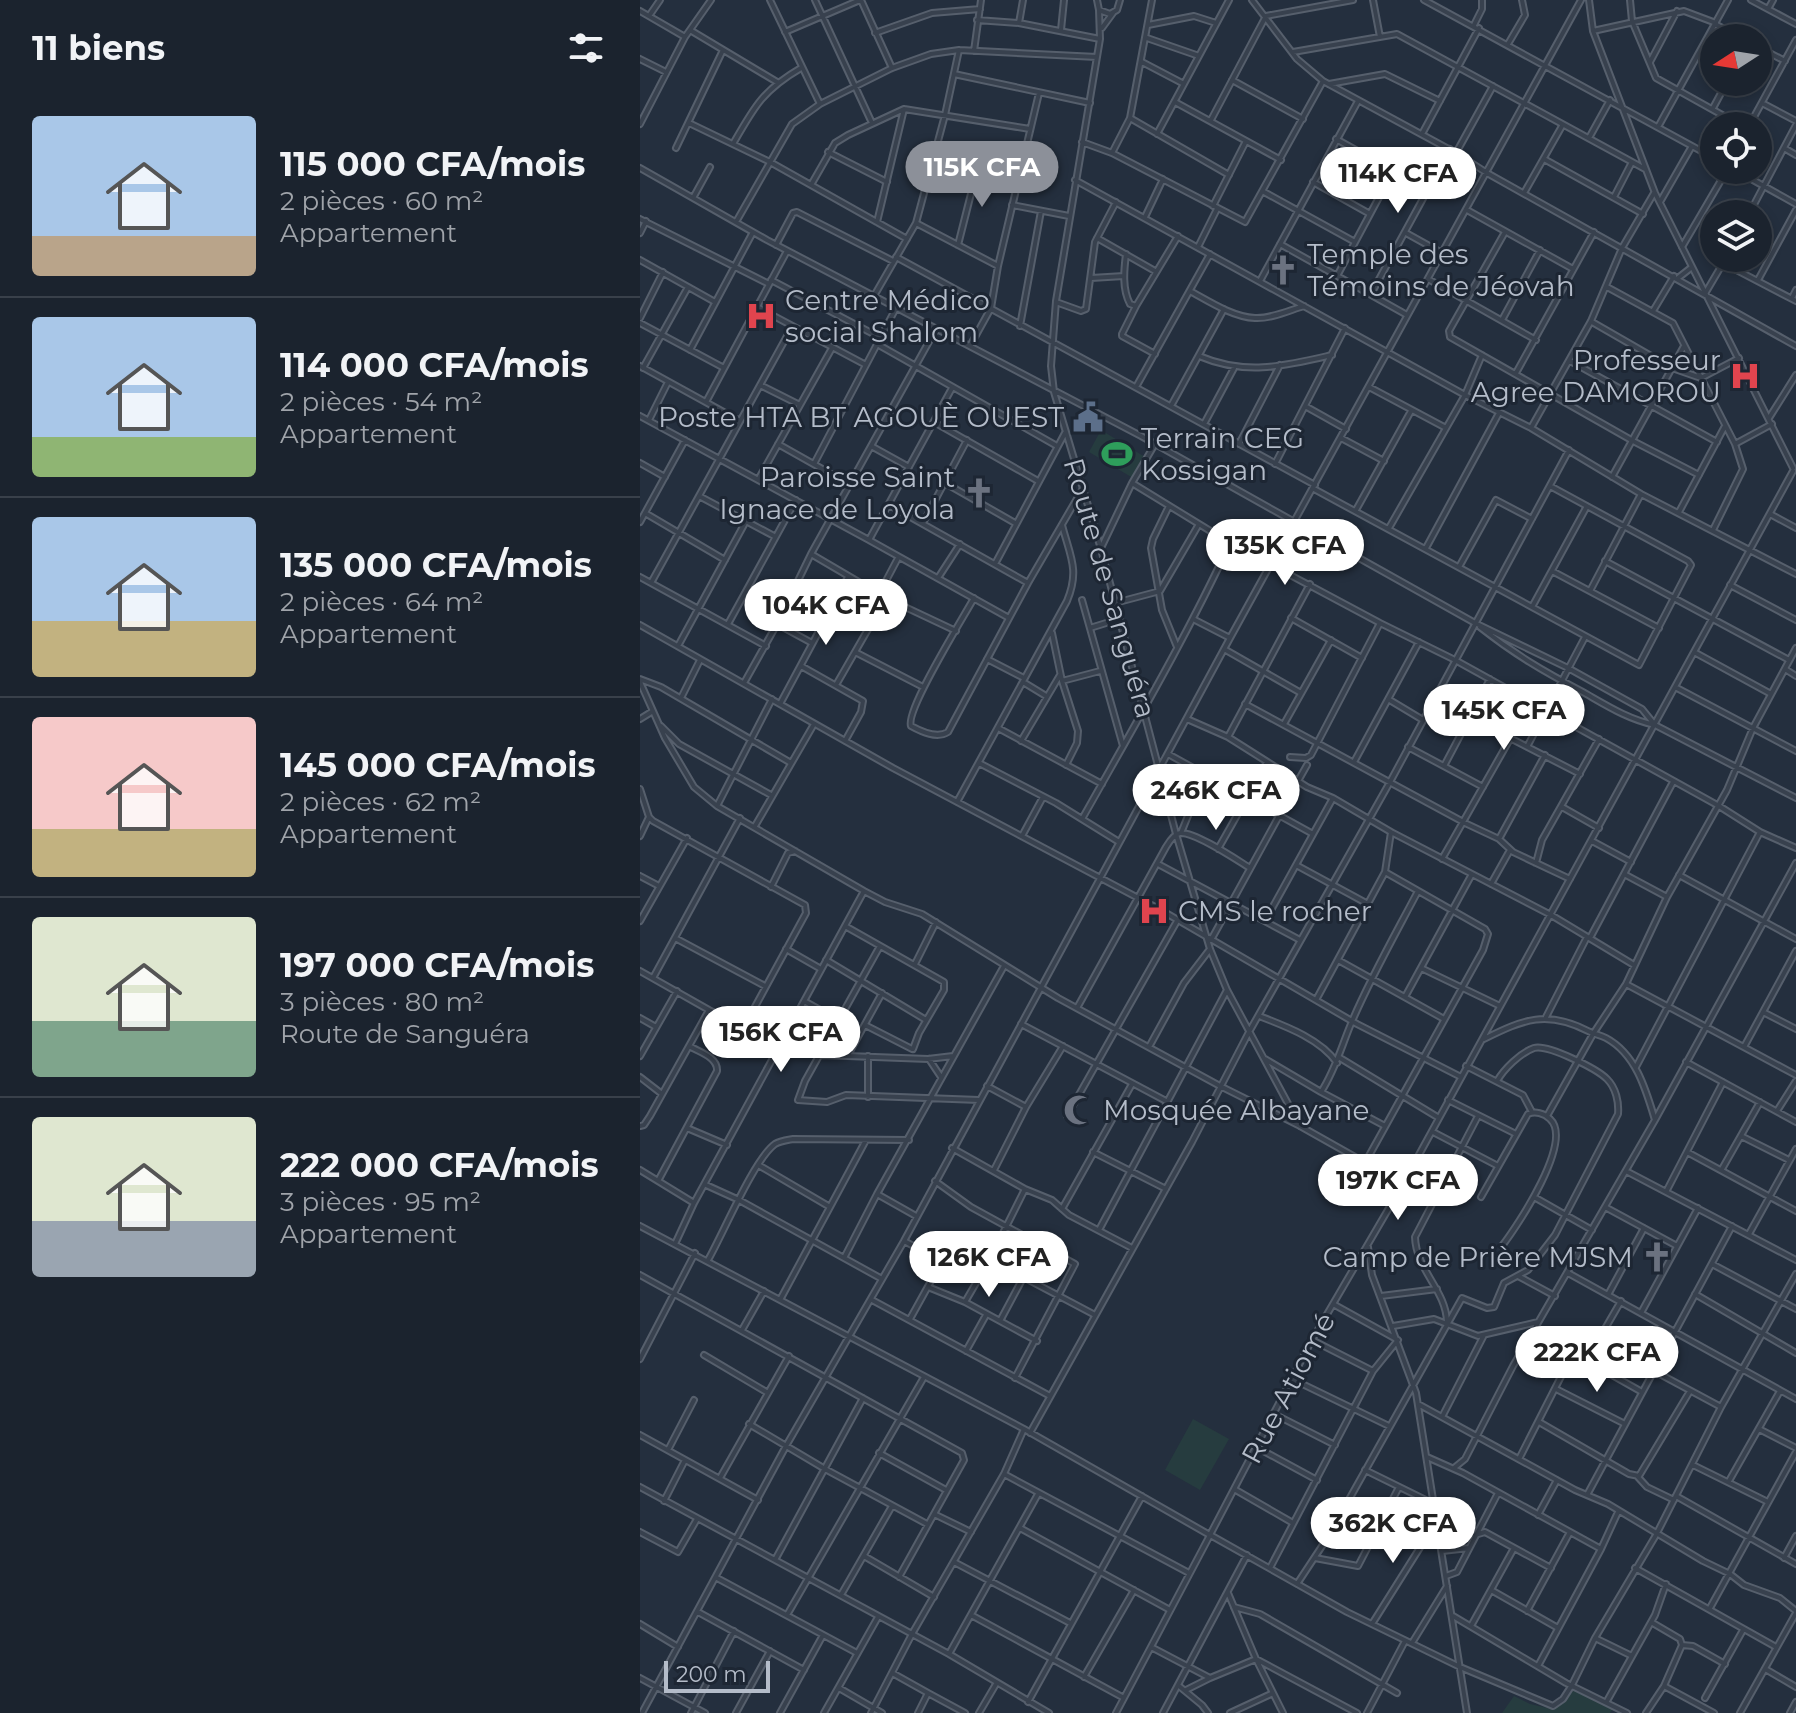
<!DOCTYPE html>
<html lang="fr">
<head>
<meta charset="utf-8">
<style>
	body { margin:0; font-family:Montserrat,sans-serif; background:#242b36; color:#f1f3f6; height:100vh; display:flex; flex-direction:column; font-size:30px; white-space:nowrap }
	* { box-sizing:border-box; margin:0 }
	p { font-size:26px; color:#a0a4aa }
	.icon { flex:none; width:44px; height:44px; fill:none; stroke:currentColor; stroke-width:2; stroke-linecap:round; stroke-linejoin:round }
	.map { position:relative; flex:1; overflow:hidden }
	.side { display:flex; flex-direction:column; background:#1b232e; width:640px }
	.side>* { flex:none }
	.needle { width:52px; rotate:258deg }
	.tools { position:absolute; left:1060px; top:24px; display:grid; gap:16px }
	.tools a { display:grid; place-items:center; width:72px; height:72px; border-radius:50%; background:#1b232e; box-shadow:0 4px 12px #0003,0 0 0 2px #39404a; font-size:40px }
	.scale { position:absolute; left:24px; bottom:20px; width:106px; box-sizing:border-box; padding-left:8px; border:4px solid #b4bcc9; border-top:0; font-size:22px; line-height:28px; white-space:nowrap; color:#b4bcc9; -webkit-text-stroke:6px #1d2633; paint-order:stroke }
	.price { position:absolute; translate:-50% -68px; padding:0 18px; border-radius:28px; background:#fff; color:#222; font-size:26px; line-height:52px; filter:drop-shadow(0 2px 4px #0008) }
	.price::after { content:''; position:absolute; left:50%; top:48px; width:24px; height:18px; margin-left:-12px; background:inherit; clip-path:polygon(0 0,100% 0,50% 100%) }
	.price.active { background:#8c9099; color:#fff }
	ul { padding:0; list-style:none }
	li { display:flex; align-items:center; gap:24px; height:200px; padding:0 32px }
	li+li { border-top:2px solid #39404a }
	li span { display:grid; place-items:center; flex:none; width:224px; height:160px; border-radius:8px; color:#555 }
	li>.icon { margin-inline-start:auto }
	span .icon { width:96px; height:96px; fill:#fffc; stroke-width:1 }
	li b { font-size:34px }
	h2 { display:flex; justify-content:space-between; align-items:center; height:96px; padding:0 32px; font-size:34px }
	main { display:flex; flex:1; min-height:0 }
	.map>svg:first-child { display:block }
	.green { fill:#263c3f }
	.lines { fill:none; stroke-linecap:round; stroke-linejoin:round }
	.minor-casing { stroke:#565f6c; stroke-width:8 }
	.minor { stroke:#38414e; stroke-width:4 }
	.labels { text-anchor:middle; stroke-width:6; stroke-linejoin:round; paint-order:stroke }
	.poi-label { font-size:28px; fill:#b4bcc9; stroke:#1d2633; text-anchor:start }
	.street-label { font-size:28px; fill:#b4bcc9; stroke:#1d2633 }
</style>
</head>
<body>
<main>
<section class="side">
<h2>11 biens<svg class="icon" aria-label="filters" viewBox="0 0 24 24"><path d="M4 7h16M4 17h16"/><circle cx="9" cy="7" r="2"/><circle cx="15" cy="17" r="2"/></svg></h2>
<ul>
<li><span style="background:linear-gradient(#a9c7e8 75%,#b9a48a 0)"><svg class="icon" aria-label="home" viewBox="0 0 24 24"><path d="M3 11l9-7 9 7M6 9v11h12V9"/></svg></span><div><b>115 000 CFA/mois</b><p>2 pièces · 60 m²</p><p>Appartement</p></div></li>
<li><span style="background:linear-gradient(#a9c7e8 75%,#8fb573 0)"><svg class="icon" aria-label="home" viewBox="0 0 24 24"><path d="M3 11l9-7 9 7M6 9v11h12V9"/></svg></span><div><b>114 000 CFA/mois</b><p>2 pièces · 54 m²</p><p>Appartement</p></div></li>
<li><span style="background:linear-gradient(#a9c7e8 65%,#c2b280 0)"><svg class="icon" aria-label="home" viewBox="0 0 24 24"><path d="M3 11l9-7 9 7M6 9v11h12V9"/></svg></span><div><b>135 000 CFA/mois</b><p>2 pièces · 64 m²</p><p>Appartement</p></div></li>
<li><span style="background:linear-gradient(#f6c9c9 70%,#c2b280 0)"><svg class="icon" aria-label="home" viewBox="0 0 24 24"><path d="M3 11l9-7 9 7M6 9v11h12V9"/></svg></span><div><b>145 000 CFA/mois</b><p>2 pièces · 62 m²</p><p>Appartement</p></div></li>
<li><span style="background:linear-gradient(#dfe7d0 65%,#7fa58c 0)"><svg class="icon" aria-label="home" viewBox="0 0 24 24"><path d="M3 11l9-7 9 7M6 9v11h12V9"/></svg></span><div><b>197 000 CFA/mois</b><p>3 pièces · 80 m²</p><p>Route de Sanguéra</p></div></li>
<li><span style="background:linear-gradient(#dfe7d0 65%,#9aa5b1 0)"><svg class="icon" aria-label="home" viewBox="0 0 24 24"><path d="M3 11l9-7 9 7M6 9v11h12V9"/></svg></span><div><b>222 000 CFA/mois</b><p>3 pièces · 95 m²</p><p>Appartement</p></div></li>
</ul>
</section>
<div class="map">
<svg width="1156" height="1713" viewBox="0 0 1156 1713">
	<rect width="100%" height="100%" fill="#242f3e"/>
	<path class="green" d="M461 430 505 457 493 478 449 452Z
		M553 1419 589 1439 560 1490 525 1470Z
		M932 1689 973 1709 970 1713H862L874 1696 890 1704 912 1709Z"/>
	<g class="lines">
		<g class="minor-casing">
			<path id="minor" d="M130 0 180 104
				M175 0 232 123
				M221 0 252 68
				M457 0 459 10 470 14 477 10 480 0
				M612 0 657 59 683 81 816 153 847 173 1156 346
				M733 0 740 37
				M784 0 1074 158
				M949 0 953 31 1015 193 1153 468
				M990 0 992 21 1016 78 1102 126
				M1111 0 1156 24
				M1128 9 1133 0
				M459 10 460 39 416 301 411 366 414 392 461 549 536 834 570 949 587 990 660 1126
				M0 11 45 37
				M9 16 20 0
				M337 20 379 23 460 39
				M379 23 383 0
				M1075 24 1101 38
				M508 25 554 16 576 23
				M834 25 842 9V0
				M462 28 473 13
				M50 30 137 82
				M421 30 424 0
				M953 31 1044 11 1076 23
				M145 32 220 0
				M235 33 292 13 340 9
				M507 38 559 56
				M868 44 885 15 882 0
				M1118 47 1145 61
				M334 51 341 0
				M653 52 757 34 1005 169
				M0 59 26 72
				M502 62 544 84
				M1010 62 1037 11
				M314 74 450 103
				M592 80 663 119
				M689 84 745 74 800 101
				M535 102 641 160
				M1122 103 1156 121
				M1073 108 1087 82
				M490 118 589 175
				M571 120 626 16 713 0
				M49 123 130 162 267 239
				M0 124 45 37 71 0
				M1109 126 1156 40
				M1018 127 1088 0
				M517 134 589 0
				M782 134 839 28
				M949 138 970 100
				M696 139 788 190
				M442 142 472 153 605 222 683 81
				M93 144C114 107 123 90 161 68
				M36 148 83 50
				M1144 148 1156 155
				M188 152 247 182
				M472 153 490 118 512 0
				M816 153 853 86
				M295 157 379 175
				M904 159 1003 214
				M0 168 127 240 501 436 835 623 928 668 1002 709 1015 725
				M1095 170 1156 204
				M435 180 825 395 891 428 1001 494 1156 574
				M673 182 730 214
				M171 185 195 143 208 135 264 109 390 129
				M624 192 715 242
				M884 193 922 126
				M974 197 992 162
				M53 198 70 167
				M1020 202 1052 146
				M372 205 429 216
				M573 206 606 141
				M827 210 933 269
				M1109 214 1156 125
				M505 217 523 179
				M0 219 129 284
				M96 222 152 124 180 104 252 68 291 54 319 50 457 57
				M237 222 264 109
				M276 223 358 266
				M865 232 809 331 810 337 993 441 1059 475
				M0 233 6 221
				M766 233 802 253
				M457 238 515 271
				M640 244 767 315
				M136 245 153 213 157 212 253 261
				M318 245 338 166
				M558 247 577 209
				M1042 247 1087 170
				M486 254C484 270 482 289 490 304L496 306
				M256 257 675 485
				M0 260 75 302
				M1083 263 1156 301
				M697 276 753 171
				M451 278 484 276
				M1038 278 1052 267
				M788 279 896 340
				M131 280 241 338
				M1118 280 1156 210
				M620 281 718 101
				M967 287 1033 323 1095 444 1103 469 1073 530
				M550 291C570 302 593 317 615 318 631 319 650 310 664 306
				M1066 292 1086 258
				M731 294 810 149
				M234 296 276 223 305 115 319 50
				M1152 298 1156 290
				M416 302 441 311 446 309 455 242 476 202
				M117 307 226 365
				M1013 311 1034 276
				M0 318 23 272
				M862 320 900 250
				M952 322 1032 368 1061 378 1099 358
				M0 323 84 368
				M380 326 401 211
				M237 344 417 446
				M330 346 351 308 358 266 399 93
				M50 350 113 232
				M515 354 482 336V334L496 306 538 236
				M559 356C606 376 644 366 692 355
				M930 361 1077 442
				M0 366 100 421
				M3 368 48 287
				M876 373 954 232
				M120 385 160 405
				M496 387 570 254
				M729 387 806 428
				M66 402 147 251
				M531 406 584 309
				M665 406 706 429
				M0 416 229 540 312 388
				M1129 418 1156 375
				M9 420 28 382
				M294 422 398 481
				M564 424 594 368
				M891 428 951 321 982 248 1014 193
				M701 438 744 461
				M138 444 209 484
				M599 444 640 365
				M1095 444 1132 424
				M231 446 269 467
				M0 463 25 477
				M174 464 256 308
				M635 464 705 328
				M972 477 1044 346
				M118 480 192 348
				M305 483 375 523
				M492 483 590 543 740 623 815 660 1079 806 1120 832 1156 848
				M674 489 999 665 1051 565 1048 561 910 486
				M59 496 134 536
				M249 505 388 583
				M529 506 513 539 511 548 522 610 537 647
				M716 510 771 411
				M1039 512 1085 426
				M5 513 85 560
				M1130 514 1156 528
				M0 522 45 440
				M283 523 327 440
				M749 528 825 395 842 355
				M229 540 369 618
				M461 548 492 483 515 444
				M786 548 859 413
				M171 554 246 598 316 631
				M965 561 1149 660
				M355 564 425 433
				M819 567 856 500 892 519
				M912 571 1019 628
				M0 577 126 646
				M298 578 320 544
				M11 583 152 327
				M1090 585 1156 620
				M950 591 1001 494
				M239 594 258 558
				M334 598C323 618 265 711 271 726 282 732 297 739 308 732L388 583 442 490
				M442 600 483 746
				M475 603 520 591 559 524
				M892 607 947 506
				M651 618 722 658
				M553 619 590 638
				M88 624 156 500
				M137 624 172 643
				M0 625 253 768 519 909 717 1024 821 1077
				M840 627C874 654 903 671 941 691 966 705 987 719 1015 725L1156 798
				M450 628 479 619
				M412 633 422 681 438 731 437 743 426 765
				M38 646 106 521
				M584 649 661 693
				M215 652 283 687
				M1054 652 1131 694
				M347 659 384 678
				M161 666 223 701 221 712 205 741
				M1145 669 1156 676
				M0 679 21 687 151 763
				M422 681 460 671
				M0 682 25 738 54 787 77 806 224 891 245 902 282 914 418 998 580 1086 660 1126 763 1184
				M383 682 406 696
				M104 683 137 624 171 554 296 329
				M196 685 246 598
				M1035 687 1156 751
				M41 698 60 660
				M748 699 783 720
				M140 704 208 577
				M605 704 827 824 859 839 873 852 930 879
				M831 718 940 774
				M0 719 13 711
				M547 719 588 737 667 787 693 798 751 832 911 915 994 965
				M644 724 691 640
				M21 726 39 744 131 795
				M358 728 462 784
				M588 737 670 584
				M381 741 420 675
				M888 745 945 637
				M768 747 843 787
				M528 754 673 834
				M650 757 666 758 671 755 740 623
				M714 762 779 642
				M339 763 416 803 479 842
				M804 766 850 679
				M658 781 667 765
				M0 789 9 817 13 821 165 905 166 913 104 1027
				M317 802 427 601C440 570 430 556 422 525
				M77 806 132 699
				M922 807 959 828
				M442 819C493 728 546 638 590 543
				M115 826 174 724
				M541 833 565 774
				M0 836 9 817
				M382 836 403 797
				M859 839 905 755
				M952 841 991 862
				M578 849 626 764
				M802 859 870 739
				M896 863 902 840 959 739
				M518 864 660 940
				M656 865 728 904
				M984 874 1027 897
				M1039 875 1156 939
				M0 876 19 886
				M851 884 870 850
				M131 887 148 853 155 851
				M0 921 47 838
				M625 921 693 798
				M205 926 304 982V990L279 1033 273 1049
				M35 938 125 986
				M950 938 1033 782
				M571 940 639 816
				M240 946 165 1081 158 1100 187 1102 206 1095 339 1100
				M146 949 181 969
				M186 960 286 1020
				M698 960 804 1019
				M275 964 296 922
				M781 968 860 1006
				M0 971 69 1010 139 1044
				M13 978 100 818
				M986 984 1156 1075
				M765 997 832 874
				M676 1000 745 872 751 832
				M164 1001 200 1021
				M437 1008 526 847C529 842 534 834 540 833 554 831 597 860 610 868
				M1123 1012 1156 1029
				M619 1016C645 1026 681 1039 697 1063
				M906 1017 947 937
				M0 1018 16 1027
				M381 1024 526 1101
				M225 1025 272 1049
				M509 1047 544 983 570 949
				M1104 1047 1156 951
				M181 1055 288 1059 313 1056
				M208 1055 242 993
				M0 1056 37 991
				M228 1056V1097
				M700 1058 799 1118
				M289 1059 301 1077
				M625 1059 681 1092 745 1126
				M1046 1062 1156 1122
				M826 1066 883 1095 892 1112
				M996 1067 1120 832
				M0 1077 22 1094
				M347 1086 386 1107
				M681 1092C696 1069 702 1044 713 1019 732 975 756 933 778 891
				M808 1100 876 1134
				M1137 1111 1156 1081
				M427 1116 537 921
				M907 1116 953 1034 986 984 1027 897 1087 790 1113 728 1156 648
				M1015 1120 1156 863
				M0 1126 4 1125 10 1116 69 1010
				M47 1128 87 1145
				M793 1132 858 1166
				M1101 1136 1149 1160
				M312 1148 385 1189 412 1200 429 1215 492 1248
				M453 1152 526 1189
				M1047 1152 1156 1211
				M725 1163 843 950 848 934 845 929 745 872
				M120 1166 190 1207
				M1082 1169 1120 1102
				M0 1170 54 1203
				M354 1170 386 1107 423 1046
				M986 1171 1156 1260
				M18 1181 77 1071C78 1057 59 1052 49 1046
				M295 1181 331 1207 435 1264 375 1378
				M66 1185 99 1200 242 1279
				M1027 1190 1083 1082
				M237 1194 276 1216
				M841 1197 888 1114C895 1111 904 1113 910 1119 934 1141 878 1225 862 1246
				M894 1197 952 1230
				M965 1207 1037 1246
				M422 1209 492 1084
				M0 1226 384 1429 568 1534
				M459 1230 587 990
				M1109 1234 1156 1149
				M264 1241 302 1261 270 1319
				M35 1244 54 1203 224 891
				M728 1247 732 1275 776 1393 827 1713
				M204 1258 237 1194 364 966
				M68 1260C83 1234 114 1159 135 1144 140 1141 148 1140 153 1139L269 1140
				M351 1260 455 1315
				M1072 1264 1156 1309
				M928 1273 1156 1399
				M0 1275 322 1453 324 1460 259 1577
				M878 1276 915 1296
				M288 1287 325 1302 397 1341
				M969 1293 1004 1228
				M1055 1294 1156 1353
				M741 1296 797 1289
				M140 1300 226 1140
				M232 1300 410 1396
				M325 1302 350 1259 385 1189
				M1001 1313 1058 1208
				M360 1321 384 1276
				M807 1322C806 1290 776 1270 775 1237L838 1116
				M753 1326 794 1319 838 1336 898 1322
				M102 1330 124 1291
				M959 1339 981 1301
				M672 1340 733 1371
				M326 1351 346 1315
				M933 1353 1002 1392
				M64 1355 128 1393
				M0 1359 55 1253
				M652 1379 749 1426
				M916 1389 985 1424
				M778 1404 935 1490 968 1504 1063 1561 1090 1574 1104 1585 1140 1598 1156 1611
				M634 1414 695 1445
				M802 1417 844 1335
				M899 1422 989 1474 999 1476 1050 1391
				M109 1424 185 1469 287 1524
				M1119 1429 1156 1448
				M390 1433 552 1142 609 1032 750 782 929 450
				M0 1435 118 1500
				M616 1447 677 1480
				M28 1450 54 1400
				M239 1453 306 1490
				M787 1457 823 1473 961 1549
				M879 1459 933 1353 947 1335 1081 1407
				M1053 1465 1128 1502
				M814 1468 825 1459 873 1366 1015 1120C1006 1090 996 1054 966 1038 960 1035 954 1034 948 1031 907 1010 884 1019 844 1039
				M725 1470 794 1504
				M364 1474 549 1573
				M997 1476 1007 1487 1034 1500
				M80 1478 149 1356
				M1089 1481 1140 1391
				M0 1487 309 1654 409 1713
				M594 1489 653 1523
				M947 1495 1092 1226
				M1036 1496 1156 1564
				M24 1501 45 1460
				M294 1514 331 1532
				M898 1515 917 1480
				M380 1528 530 1610
				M0 1532 38 1552 57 1519
				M571 1533 672 1340 763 1184 1153 471
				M835 1535 845 1532 911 1568
				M572 1536 707 1612 820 1667 913 1706 923 1699 932 1685 955 1638 1016 1535 1081 1407 1156 1274
				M802 1551 829 1548
				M224 1556 294 1597
				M675 1558 718 1566 759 1487
				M1144 1558 1156 1536
				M135 1560 223 1398
				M314 1562 430 1623
				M630 1568 733 1371 758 1340 693 1304
				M995 1568 1136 1647
				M806 1576 817 1572 858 1493
				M77 1578 217 1653
				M657 1584 688 1537 822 1298 847 1308 854 1307 864 1283 888 1270 915 1235 978 1114C979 1102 976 1088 967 1079 957 1069 908 1044 894 1048 880 1053 864 1069 857 1081
				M851 1590 918 1628
				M201 1595 252 1506
				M594 1607 620 1614 757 1693
				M1070 1608 1156 1452
				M887 1611 930 1532
				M58 1612 164 1670
				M147 1615 284 1377
				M331 1615 484 1698
				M813 1616 926 1683 987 1713
				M1011 1622 1040 1639 1042 1645 1053 1646 1085 1664
				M0 1624 38 1647
				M732 1624 796 1522
				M831 1626 874 1548
				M955 1638 992 1656
				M772 1643 807 1586
				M511 1647 570 1678 616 1659 588 1593
				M309 1654 398 1494
				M898 1666 961 1549 978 1512
				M1127 1670 1156 1687
				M254 1674 288 1693 278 1713
				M444 1677 494 1590
				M0 1678 65 1713
				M539 1686 562 1705 568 1713
				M1024 1686 1074 1713
				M199 1688 242 1713
				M546 1690 570 1678
				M288 1693 325 1713
				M1065 1698 1103 1630
				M967 1701 1015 1615 1026 1584
				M388 1702 502 1496
				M2 1713 146 1446 264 1241 590 638 941 0
				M51 1713 94 1631
				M96 1713 130 1651
				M140 1713 183 1635
				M184 1713 238 1617
				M231 1713 272 1634 364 1474 384 1429
				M339 1713 356 1684
				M476 1713 569 1537
				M523 1713 607 1555
				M590 1713 631 1694
				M643 1713 616 1659 717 1713
				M727 1713 765 1641
				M1006 1713 1024 1686 1042 1645
				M1100 1713 1156 1613
				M1150 1713 1156 1702"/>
		</g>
		<use href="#minor" class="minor"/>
	</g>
	<defs>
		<g id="church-bare" transform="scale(2.4)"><path d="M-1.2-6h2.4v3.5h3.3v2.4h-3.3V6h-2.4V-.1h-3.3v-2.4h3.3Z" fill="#6b7280" stroke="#1d2633" stroke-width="2.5" paint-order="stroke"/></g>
		<g id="hospital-bare" transform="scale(2.4)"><path d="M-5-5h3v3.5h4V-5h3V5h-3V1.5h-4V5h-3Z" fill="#e0444e" stroke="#1d2633" stroke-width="2.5" paint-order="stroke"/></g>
		<g id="civic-bare" transform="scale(2.4)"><path d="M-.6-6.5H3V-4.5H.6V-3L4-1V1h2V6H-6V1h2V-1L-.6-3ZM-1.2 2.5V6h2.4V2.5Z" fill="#5c6f8a" stroke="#1d2633" stroke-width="2.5" paint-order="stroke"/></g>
		<g id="stadium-bare" transform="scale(2.4)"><path d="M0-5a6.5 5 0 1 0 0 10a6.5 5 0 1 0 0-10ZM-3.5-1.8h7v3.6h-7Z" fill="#2e9e5b" stroke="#1d2633" stroke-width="2.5" paint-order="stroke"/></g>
		<g id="mosque-bare" transform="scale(2.4)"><path d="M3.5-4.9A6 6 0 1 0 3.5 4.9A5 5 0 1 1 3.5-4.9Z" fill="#6b7280" stroke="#1d2633" stroke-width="2.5" paint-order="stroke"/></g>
	</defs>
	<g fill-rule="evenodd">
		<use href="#church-bare" x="643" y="270"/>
		<use href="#hospital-bare" x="121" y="316"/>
		<use href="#hospital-bare" x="1105" y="376"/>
		<use href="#civic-bare" x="448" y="417"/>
		<use href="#stadium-bare" x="477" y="454"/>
		<use href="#church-bare" x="339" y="493"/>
		<use href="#hospital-bare" x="514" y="911"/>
		<use href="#mosque-bare" x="439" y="1110"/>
		<use href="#church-bare" x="1017" y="1257"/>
	</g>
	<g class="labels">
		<g class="poi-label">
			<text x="667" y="264">Temple des<tspan x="667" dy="32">Témoins de Jéovah</tspan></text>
			<text x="145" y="310">Centre Médico<tspan x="145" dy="32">social Shalom</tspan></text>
			<text x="1081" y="370" text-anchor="end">Professeur<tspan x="1081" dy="32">Agree DAMOROU</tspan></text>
			<text x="424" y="427" text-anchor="end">Poste HTA BT AGOUÈ OUEST</text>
			<text x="501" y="448">Terrain CEG<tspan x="501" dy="32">Kossigan</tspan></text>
			<text x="315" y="487" text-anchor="end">Paroisse Saint<tspan x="315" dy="32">Ignace de Loyola</tspan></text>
			<text x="538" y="921">CMS le rocher</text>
			<text x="463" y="1120">Mosquée Albayane</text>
			<text x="993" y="1267" text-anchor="end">Camp de Prière MJSM</text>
		</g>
		<g class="street-label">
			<text transform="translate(470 588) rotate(74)" y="10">Route de Sanguéra</text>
			<text transform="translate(648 1388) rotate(-62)" y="10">Rue Atiomé</text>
		</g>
	</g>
</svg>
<div class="tools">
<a><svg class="needle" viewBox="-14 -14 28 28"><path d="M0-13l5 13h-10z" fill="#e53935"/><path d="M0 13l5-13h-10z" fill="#a0a4aa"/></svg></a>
<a><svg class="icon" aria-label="locate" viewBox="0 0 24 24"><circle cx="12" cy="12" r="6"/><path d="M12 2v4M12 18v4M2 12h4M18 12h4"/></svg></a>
<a><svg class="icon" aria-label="layers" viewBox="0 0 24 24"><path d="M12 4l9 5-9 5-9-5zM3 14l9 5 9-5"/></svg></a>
</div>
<div class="scale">200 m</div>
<b class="price active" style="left:342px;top:209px">115K CFA</b>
<b class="price" style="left:758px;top:215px">114K CFA</b>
<b class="price" style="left:645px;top:587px">135K CFA</b>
<b class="price" style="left:186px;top:647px">104K CFA</b>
<b class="price" style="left:864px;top:752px">145K CFA</b>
<b class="price" style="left:576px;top:832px">246K CFA</b>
<b class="price" style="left:141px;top:1074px">156K CFA</b>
<b class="price" style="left:758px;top:1222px">197K CFA</b>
<b class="price" style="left:349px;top:1299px">126K CFA</b>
<b class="price" style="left:957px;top:1394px">222K CFA</b>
<b class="price" style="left:753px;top:1565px">362K CFA</b>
</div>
</main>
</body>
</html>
